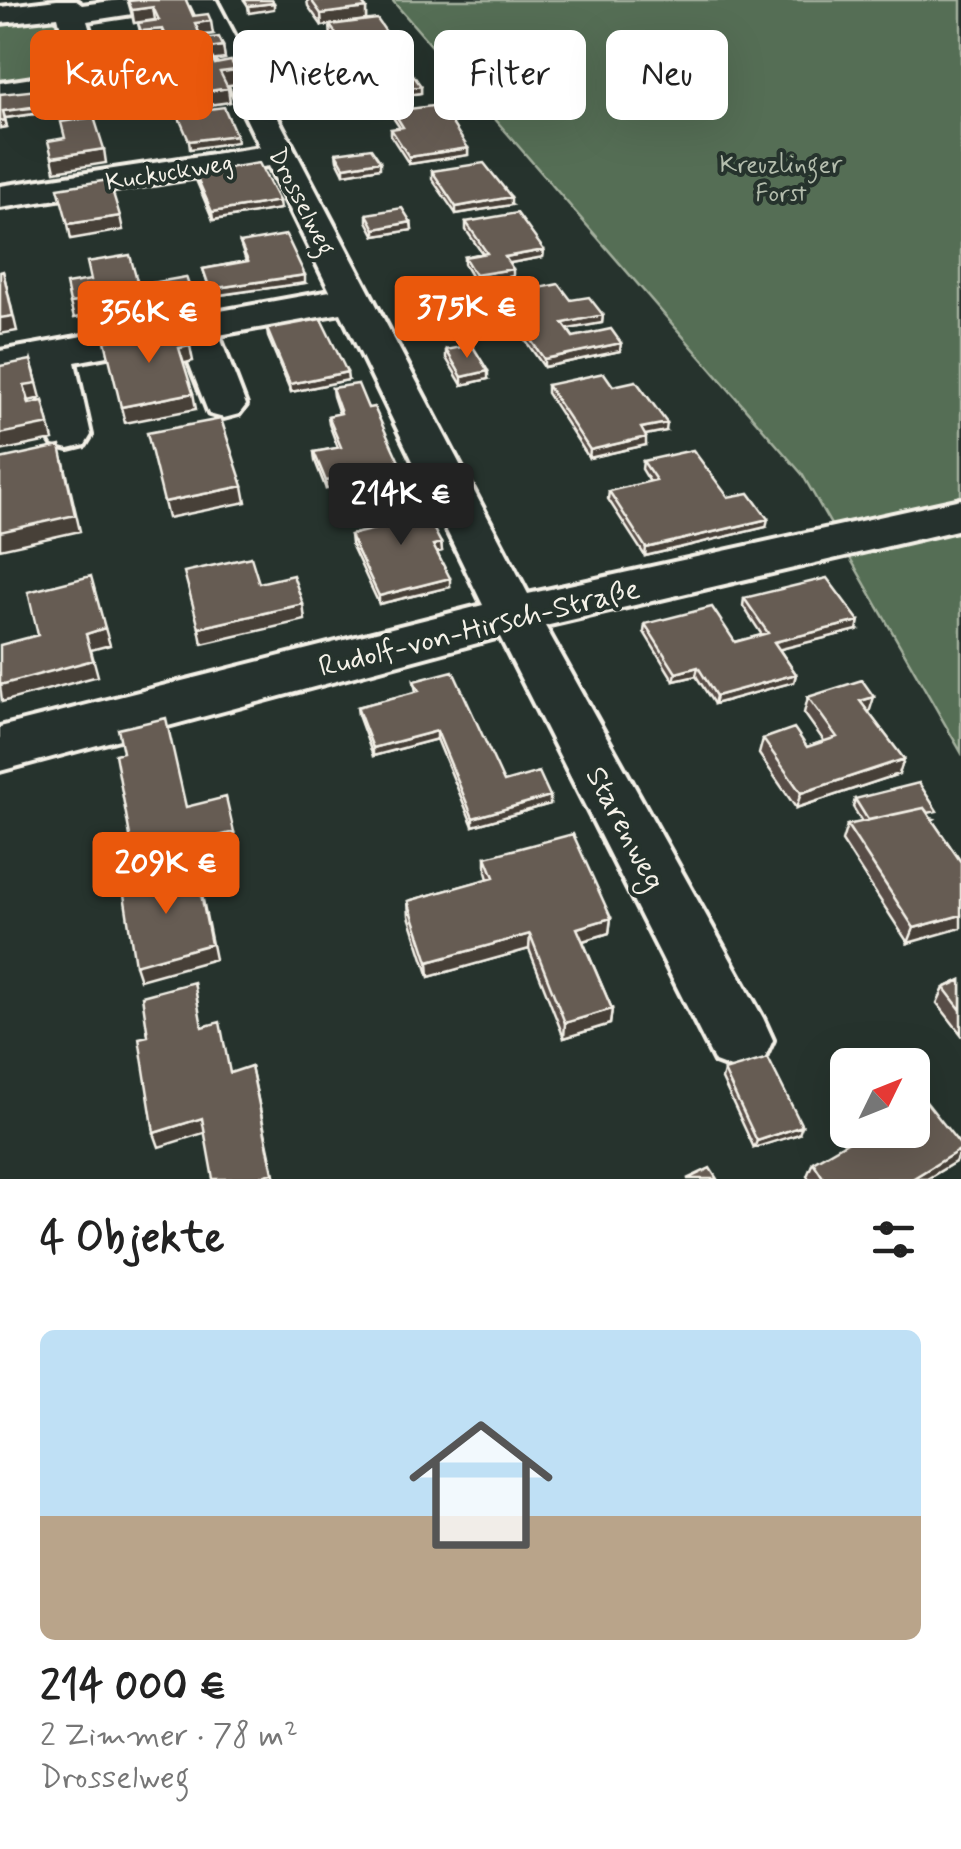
<!DOCTYPE html>
<html lang="de">
<head>
<meta charset="utf-8">
<style>
	body { margin:0; font-family:Mynerve,sans-serif; background:#f2f2f2; color:#222; height:100vh; display:flex; flex-direction:column; font-size:38px; white-space:nowrap }
	* { box-sizing:border-box; margin:0 }
	p { font-size:32px; color:#767676 }
	.icon { flex:none; width:55px; height:55px; fill:none; stroke:currentColor; stroke-width:2; stroke-linecap:round; stroke-linejoin:round }
	.map { position:relative; height:1179px; overflow:hidden }
	.details { display:flex; flex-direction:column; background:#fff; flex:1 }
	.details>* { flex:none }
	.hud { position:absolute; left:30px; top:30px; width:902px; height:90px; display:flex; gap:20px }
	.needle { width:65px; rotate:47deg }
	.fabs { position:absolute; left:830px; top:1048px; display:grid; gap:20px }
	.fabs a { display:grid; place-items:center; width:100px; height:100px; border-radius:15px; background:#fff; box-shadow:0 10px 40px #0002; font-size:50px }
	.price { position:absolute; translate:-50% -85px; padding:0 22px; border-radius:10px; background:#ea580c; color:#fff; font-size:32px; line-height:65px; filter:drop-shadow(0 2px 5px #0008) }
	.price::after { content:''; position:absolute; left:50%; top:60px; width:30px; height:22px; margin-left:-15px; background:inherit; clip-path:polygon(0 0,100% 0,50% 100%) }
	.price.selected { background:#222; color:#fff }
	ul { padding:0; list-style:none }
	li { display:grid; align-content:center; gap:20px; height:530px; padding:0 40px }
	li span { display:grid; place-items:center; height:310px; border-radius:15px; color:#555 }
	li>.icon { margin-inline-start:auto }
	span .icon { width:180px; height:180px; fill:#fffc; stroke-width:1 }
	li b { font-size:42px }
	h2 { display:flex; justify-content:space-between; align-items:center; height:120px; padding:0 40px; font-size:42px }
	.pill { padding:0 35px; border-radius:15px; background:#fff; box-shadow:0 10px 40px #0002; font-size:35px; line-height:90px }
	.pill.selected { background:#ea580c; color:#fff }
	.map>svg:first-child { display:block }
	.green { fill:#556e54; stroke:#a4b09e; stroke-width:2.5 }
	.lines { fill:none; stroke-linecap:round; stroke-linejoin:round }
	.minor-casing { stroke:#f4f1e8; stroke-width:8 }
	.minor { fill:#26332d; fill-rule:evenodd }
	.wall { fill:#584e47; stroke:#f4f1e8; stroke-width:2.5 }
	.shaded-wall { fill:#474039; stroke:#f4f1e8; stroke-width:2.5 }
	.building { fill:#665b52; stroke:#f4f1e8; stroke-width:2.5 }
	.labels { text-anchor:middle; stroke-width:8; stroke-linejoin:round; paint-order:stroke }
	.far-park-label { font-size:25px; fill:#b4bdad; stroke:#26332d }
	.far-street-label { font-size:25px; fill:#f4f1e8; stroke:#26332d }
	.street-label { font-size:30px; fill:#f4f1e8; stroke:#26332d }
</style>
</head>
<body>
<div class="map">
<svg width="961" height="1179" viewBox="0 0 961 1179">
	<rect width="100%" height="100%" fill="#26332d"/>
	<filter id="ink" filterUnits="userSpaceOnUse"><feTurbulence type="fractalNoise" baseFrequency=".01" numOctaves="2"/><feDisplacementMap in="SourceGraphic" scale="20" xChannelSelector="R" yChannelSelector="G"/><feConvolveMatrix kernelMatrix="1 2 1 2 8 2 1 2 1" color-interpolation-filters="sRGB"/></filter>
	<g filter="url(#ink)">
		<path class="green" d="M392 0H961V752L802 474Z
			M53 12 70 75 0 84V18Z"/>
		<g class="lines">
			<g class="minor-casing">
				<path id="minor" d="M57 0H75L82 5 119 0H216L528 594 961 499V529L545 626 763 1018 773 1040 763 1062 739 1071 715 1062 500 637 0 771V727L483 605 341 313 219 335 246 405 239 414 224 418 209 414 181 342 75 362 91 435 85 445 69 449 53 445 47 435 35 369 0 375V351L330 291 269 166 0 208V186L260 147 191 5 87 21 104 79 100 85 0 101V83L72 72 58 17 0 23V7Z"/>
			</g>
			<use href="#minor" class="minor"/>
		</g>
		<path class="wall" d="M307 0H360L366 8V20L393 42 394 55 346 62 331 38 330 25 322 26 308 6Z
			M128 1 193 16 213 34 201 35 202 39 223 46 225 59 214 60 215 64 236 70 237 84 226 85 230 102 193 107 185 89 166 92 171 65 159 66 154 45 166 44 165 42 143 44 138 23 156 21 134 23Z
			M360 68 421 86V93L376 100 360 75Z
			M0 94H122L125 107 89 109 88 105 89 109 42 118 41 113 5 118 7 127 0 128Z
			M393 111 468 148V155L409 164 391 136V129L400 128 394 119Z
			M336 153 380 168 344 174 337 160Z
			M432 171 511 205 456 214 432 179Z
			M195 173 280 209 213 220 196 180Z
			M367 214 411 222 412 230 375 236 367 221Z
			M466 222 544 250 543 257 510 263 513 276 475 283 464 264V257L482 253 466 230Z
			M240 243 305 283 212 296 203 269 246 261Z
			M500 296 571 300 603 315 602 323 568 329 573 337 620 351 544 367 500 304Z
			M267 329 348 380 291 392 268 337Z
			M446 350 488 379 462 385 446 358Z
			M547 385 613 386 666 431 645 435 646 445 589 458 547 393Z
			M332 388 368 408 401 474 326 489 315 461 314 452 338 448 329 424 328 416 339 414 333 396Z
			M643 461 728 497 766 527 645 556 608 499 609 491 650 482 642 469Z
			M380 500 441 543 442 551 437 552 450 587 379 604 351 544 350 535 389 526 381 509Z
			M744 598 857 630 779 649 796 674 794 682 714 704 696 676 674 681 644 632 645 624 735 642 762 635 743 606Z
			M414 681 504 782 550 796V804L473 826 437 739 373 756 358 715 357 707 416 692Z
			M808 697 869 713 904 759 899 774 796 808 759 754 763 739 807 747 824 741 804 713Z
			M855 799 934 819 932 820 961 862 908 943 842 841 847 825 862 822 853 807Z
			M486 857 611 918 609 933 583 941 612 1009 610 1024 564 1038 529 949 429 977 409 916 408 901 488 879 486 872Z
			M961 980V1034L937 1003 944 988Z
			M724 1071 799 1134 754 1148 722 1079Z
			M961 1146V1151L955 1162 927 1179H809L807 1176 813 1162Z"/>
		<path class="shaded-wall" d="M274 3V9L249 13 248 6Z
			M153 7 155 20 134 23 132 10Z
			M366 8V20L322 26 321 14Z
			M211 21 213 34 197 36 195 23Z
			M163 29 165 42 143 44 141 31Z
			M393 42 394 55 346 62 345 48Z
			M223 46 225 59 210 61 208 48Z
			M169 51 171 64 159 66 157 53Z
			M329 62V69L284 75 283 68Z
			M236 70 237 84 222 86 220 72Z
			M183 76 185 89 166 92 164 79Z
			M421 86V93L376 100 375 93Z
			M228 88 230 102 193 107 191 94Z
			M87 102 89 109 42 118 41 113 5 118 3 111Z
			M5 120 7 127 0 128V121Z
			M236 135 237 142 190 149 189 141Z
			M468 148V155L409 164V157Z
			M104 149 106 163 55 171 52 157Z
			M380 161V168L344 174V167Z
			M511 197V205L456 214V207Z
			M279 201 280 209 213 220 212 212Z
			M120 216 123 230 71 239 68 224Z
			M411 222 412 230 375 236V229Z
			M544 250 543 257 505 264V257Z
			M513 269V276L475 283V275Z
			M3 271 17 331 0 334V318Z
			M305 275V283L212 296 210 289Z
			M191 291 193 299 147 307 145 299Z
			M140 292 143 307 74 318 70 303Z
			M603 315 602 323 563 330V323Z
			M621 343 620 351 544 367V359Z
			M190 346 193 361 182 364 179 348Z
			M31 360 41 398 29 401 24 385Z
			M488 371V379L462 385V377Z
			M347 372 348 380 291 392 290 384Z
			M193 393 196 409 125 423 121 407Z
			M43 401 53 440 0 451V434Z
			M667 423 666 431 640 436 641 428Z
			M646 437V445L589 458 590 450Z
			M64 462 80 531 0 549V532Z
			M401 466V474L326 489V481Z
			M243 486 246 502 168 518 164 502Z
			M768 519 766 527 645 556 646 548Z
			M441 543 442 551 433 553V545Z
			M450 578V587L379 604V596Z
			M303 604 305 620 202 644 199 628Z
			M859 621 857 630 773 651 774 642Z
			M105 628 110 645 91 650 98 676 2 702 0 685 86 634Z
			M698 667 696 676 674 681 676 673Z
			M796 674 794 682 714 704 716 696Z
			M874 697 869 713 860 701Z
			M437 731V739L373 756V748Z
			M904 759 899 774 796 808 801 793Z
			M550 796V804L473 826V818Z
			M234 832 238 848 139 874 134 858Z
			M200 885 215 959 140 980 135 965Z
			M961 915V928L908 943 914 928Z
			M611 918 609 933 576 943 577 928Z
			M530 934 529 949 429 977 428 962Z
			M612 1009 610 1024 564 1038 565 1023Z
			M251 1066 275 1179H252Z
			M202 1118 207 1132 159 1147 154 1133Z
			M802 1126 799 1134 754 1148 757 1141Z
			M961 1149 955 1162 927 1179H912Z"/>
		<path class="building" d="M139 0H186L193 16 208 14 211 21 195 23 202 39 219 37 223 46 208 48 215 64 231 61 236 70 220 72 228 88 191 94 183 76 164 79 162 66 174 64 169 51 157 53 154 45 169 43 163 29 141 31 138 23 159 20 153 7 132 10 128 1Z
			M244 0H272L274 3 248 6Z
			M311 0H360L366 8 321 14Z
			M377 19 393 42 345 48 330 25Z
			M322 51 329 62 283 68 277 57Z
			M404 62 421 86 375 93 360 68Z
			M117 74 122 94 86 95 83 78Z
			M84 85 87 102 40 111 39 106 3 111 5 120 0 121V94Z
			M440 105 468 148 409 157 391 129 403 127 393 111Z
			M224 107 236 135 189 141 177 113Z
			M94 117 104 149 52 157 48 141 65 138 61 122Z
			M371 148 380 161 344 167 336 153Z
			M259 163 279 201 212 212 195 173Z
			M484 163 511 197 456 207 432 171Z
			M109 180 120 216 68 224 58 188Z
			M402 208 411 222 375 229 367 214Z
			M517 213 544 250 505 257 513 269 475 275 464 257 487 253 466 222Z
			M286 235 305 275 210 289 203 269 248 261 240 243Z
			M130 255 140 292 70 303 66 284 91 280 87 262Z
			M3 271 13 316 0 318V272Z
			M186 277 191 291 145 299 141 285Z
			M559 284 571 300 589 297 603 315 563 323 573 337 611 329 621 343 544 359 500 296Z
			M321 319 347 372 290 384 267 329Z
			M184 327 190 346 179 348 193 393 121 407 105 341Z
			M472 345 488 371 462 377 446 350Z
			M31 360 37 383 24 385 29 404 43 401 49 424 0 434V366Z
			M604 373 613 386 636 381 667 423 641 428 646 437 590 450 547 385Z
			M358 384 368 408 374 407 401 466 326 481 314 452 341 447 328 416 341 413 332 388Z
			M221 419 243 486 164 502 147 433Z
			M60 446 75 515 0 532V459Z
			M693 450 728 497 749 493 768 519 646 548 609 491 656 480 643 461Z
			M414 492 441 543 433 545 450 578 379 596 350 535 392 525 380 500Z
			M251 557 259 583 293 575 303 604 199 628 184 572Z
			M91 576 105 628 86 634 93 660 0 685V645L38 635 28 592Z
			M827 578 859 621 774 642 796 674 716 696 698 667 676 673 645 624 712 607 735 642 768 633 744 598Z
			M453 671 504 782 539 772 550 796 473 818 437 731 373 748 357 707 419 691 414 681Z
			M862 680 874 697 860 701 904 759 801 793 763 739 794 728 807 747 837 737 808 697Z
			M166 718 186 807 226 797 234 832 134 858 115 754 123 752 118 729Z
			M919 783 937 811 928 813 924 808 868 820 855 799Z
			M924 808 961 862V915L914 928 847 825Z
			M573 834 611 918 577 928 612 1009 565 1023 530 934 428 962 408 901 494 877 486 857Z
			M196 869 211 944 135 965 123 888Z
			M961 980V1010L944 988Z
			M194 982 202 1027 220 1022 230 1073 251 1066 273 1173 252 1179H213L202 1118 154 1133 139 1038 148 1036 142 996Z
			M768 1058 802 1126 757 1141 724 1071Z
			M892 1059 897 1065H881Z
			M912 1084 961 1146V1149L912 1179H824L813 1162 868 1130H912Z
			M710 1168 717 1179H687Z"/>
	</g>
	<g class="labels">
		<g class="far-park-label">
			<text x="781" y="172">Kreuzlinger<tspan x="781" dy="29">Forst</tspan></text>
		</g>
		<g class="far-street-label">
			<text transform="translate(169 171) rotate(-9)" y="9">Kuckuckweg</text>
			<text transform="translate(303 201) rotate(63)" y="9">Drosselweg</text>
		</g>
		<g class="street-label">
			<text transform="translate(479 627) rotate(-14)" y="10">Rudolf-von-Hirsch-Straße</text>
			<text transform="translate(626 828) rotate(62)" y="10">Starenweg</text>
		</g>
	</g>
</svg>
<div class="fabs">
<a><svg class="needle" viewBox="-14 -14 28 28"><path d="M0-13l5 13h-10z" fill="#e53935"/><path d="M0 13l5-13h-10z" fill="#767676"/></svg></a>
</div>
<b class="price" style="left:467px;top:361px">375K €</b>
<b class="price" style="left:149px;top:366px">356K €</b>
<b class="price selected" style="left:401px;top:548px">214K €</b>
<b class="price" style="left:166px;top:917px">209K €</b>
<div class="hud">
<a class="pill selected">Kaufen</a>
<a class="pill">Mieten</a>
<a class="pill">Filter</a>
<a class="pill">Neu</a>
</div>
</div>
<section class="details">
<h2>4 Objekte<svg class="icon" aria-label="filters" viewBox="0 0 24 24"><path d="M4 7h16M4 17h16"/><circle cx="9" cy="7" r="2"/><circle cx="15" cy="17" r="2"/></svg></h2>
<ul>
<li><span style="background:linear-gradient(#bfe0f5 60%,#b9a48a 0)"><svg class="icon" aria-label="home" viewBox="0 0 24 24"><path d="M3 11l9-7 9 7M6 9v11h12V9"/></svg></span><div><b>214 000 €</b><p>2 Zimmer · 78 m²</p><p>Drosselweg</p></div></li>
</ul>
</section>
</body>
</html>
